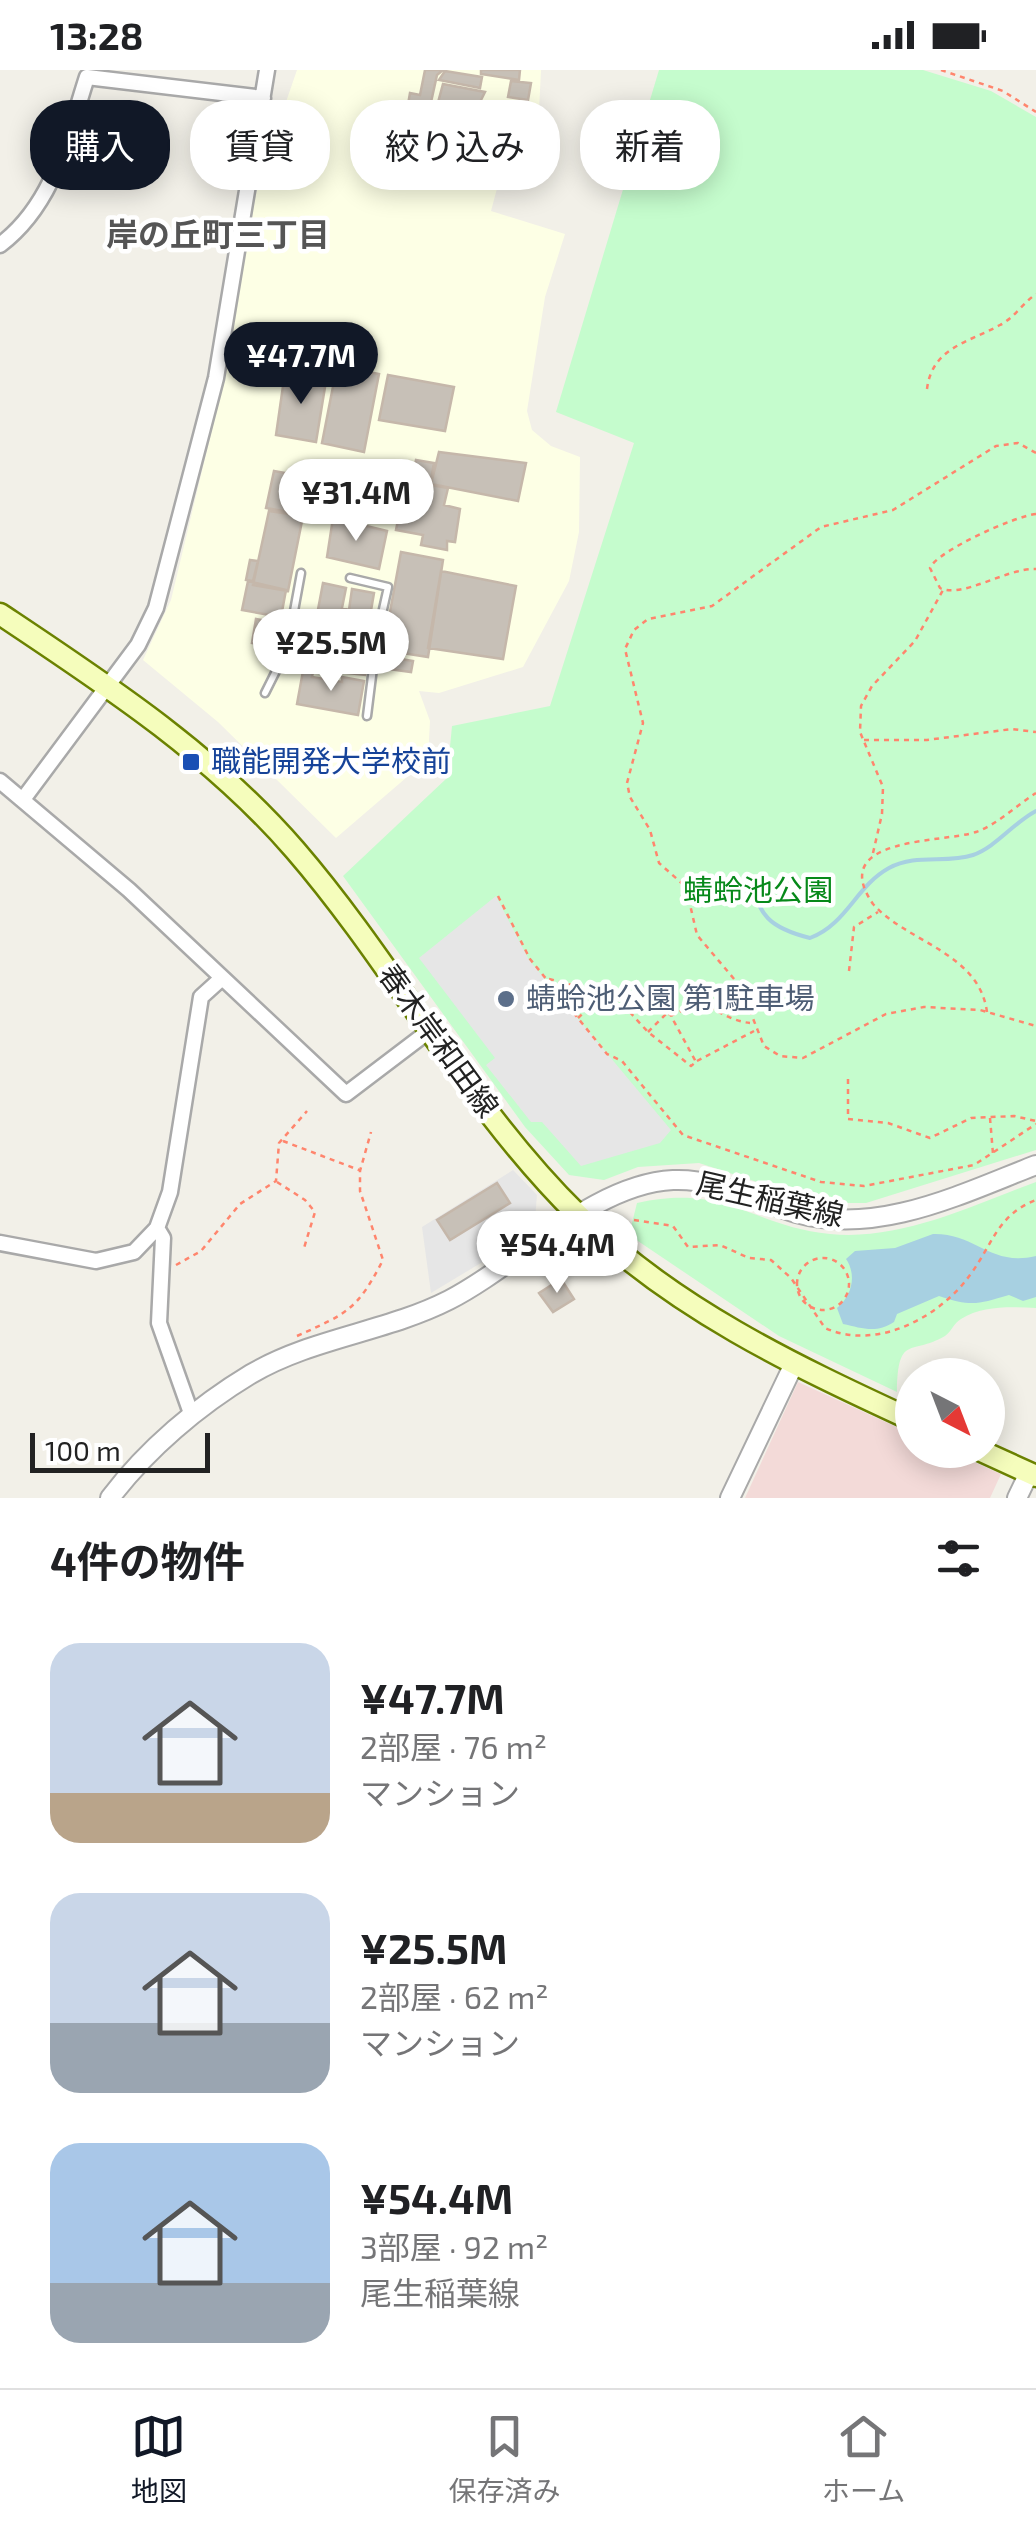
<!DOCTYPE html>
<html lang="ja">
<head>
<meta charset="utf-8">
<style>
	body { margin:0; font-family:"Exo 2","Noto Sans JP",sans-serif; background:#f2f2f2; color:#202124; height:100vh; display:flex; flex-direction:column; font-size:38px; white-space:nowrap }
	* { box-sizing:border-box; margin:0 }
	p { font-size:32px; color:#757577 }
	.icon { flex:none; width:55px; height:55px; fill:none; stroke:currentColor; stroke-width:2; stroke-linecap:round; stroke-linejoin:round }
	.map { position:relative; height:1428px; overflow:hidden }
	.drawer { display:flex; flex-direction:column; background:#fff; flex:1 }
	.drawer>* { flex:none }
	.banner { position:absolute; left:30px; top:30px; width:978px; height:90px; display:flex; gap:20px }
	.needle { width:65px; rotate:138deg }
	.tools { position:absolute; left:895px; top:1288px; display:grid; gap:20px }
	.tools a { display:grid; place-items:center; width:110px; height:110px; border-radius:50%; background:#fff; box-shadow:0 5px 25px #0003; font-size:50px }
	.scale { position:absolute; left:30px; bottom:25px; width:180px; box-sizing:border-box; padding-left:10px; border:5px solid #222; border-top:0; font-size:28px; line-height:35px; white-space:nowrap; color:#222; -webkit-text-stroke:8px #fff; paint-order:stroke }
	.price { position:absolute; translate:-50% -85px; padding:0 22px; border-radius:35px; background:#fff; color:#222; font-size:32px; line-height:65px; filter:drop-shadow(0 2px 5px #0008) }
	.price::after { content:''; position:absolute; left:50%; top:60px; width:30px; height:22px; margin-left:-15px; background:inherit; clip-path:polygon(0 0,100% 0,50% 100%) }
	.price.selected { background:#111827; color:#fff }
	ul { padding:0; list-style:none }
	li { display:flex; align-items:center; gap:30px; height:250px; padding:0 50px }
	li span { display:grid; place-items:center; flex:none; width:280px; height:200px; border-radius:30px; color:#555 }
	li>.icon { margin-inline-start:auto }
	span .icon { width:120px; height:120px; fill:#fffc; stroke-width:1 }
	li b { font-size:42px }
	h2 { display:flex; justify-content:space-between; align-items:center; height:120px; padding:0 50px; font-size:42px }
	.pill { padding:0 35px; border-radius:40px; background:#fff; box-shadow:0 5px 25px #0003; font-size:35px; line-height:90px }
	.pill.selected { background:#111827; color:#fff }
	.status { display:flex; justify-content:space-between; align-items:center; height:70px; padding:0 50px; background:#fff; direction:ltr }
	.status svg { height:28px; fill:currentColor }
	.menu { display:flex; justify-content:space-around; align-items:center; height:140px; border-top:2px solid #e0e0e0; background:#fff; font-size:28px; color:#757577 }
	.menu a { display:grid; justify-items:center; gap:5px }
	.menu .selected { color:#111827 }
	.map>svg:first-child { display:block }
	.commercial { fill:#f3dad8 }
	.education { fill:#fdffe5 }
	.park { fill:#c5fccd }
	.parking { fill:#e6e6e6 }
	.water { fill:#a7d0e1 }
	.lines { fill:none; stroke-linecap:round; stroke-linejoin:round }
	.stream { stroke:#a7d0e1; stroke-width:4 }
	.building { fill:#c7c0b7; stroke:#c5b7aa; stroke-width:2.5 }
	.service-casing { stroke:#a9a9a9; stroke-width:11 }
	.minor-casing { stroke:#a9a9a9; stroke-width:19 }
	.tertiary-casing { stroke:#a9a9a9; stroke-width:22 }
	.secondary-casing { stroke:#6b8200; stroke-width:25 }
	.path { stroke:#ff856d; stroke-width:2.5; stroke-dasharray:5 5; stroke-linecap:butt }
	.service { stroke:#fff; stroke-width:6 }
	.minor { stroke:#fff; stroke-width:14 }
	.tertiary { stroke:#fff; stroke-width:18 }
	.secondary { stroke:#f5fdbc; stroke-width:20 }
	.transit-dot { fill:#1a4fb4; stroke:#fff; stroke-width:4 }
	.service-dot { fill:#5c6f8a; stroke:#fff; stroke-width:4 }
	.labels { text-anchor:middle; stroke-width:9; stroke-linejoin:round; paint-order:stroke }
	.transit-label { font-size:30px; fill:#164399; stroke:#fff; text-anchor:start }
	.park-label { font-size:30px; fill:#07891a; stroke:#fff }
	.service-label { font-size:30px; fill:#4e5e75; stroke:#fff; text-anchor:start }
	.street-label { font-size:30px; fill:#222; stroke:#fff }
	.neighbourhood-label { font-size:32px; font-weight:bold; fill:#555; stroke:#fff }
</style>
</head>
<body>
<div class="status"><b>13:28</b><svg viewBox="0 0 49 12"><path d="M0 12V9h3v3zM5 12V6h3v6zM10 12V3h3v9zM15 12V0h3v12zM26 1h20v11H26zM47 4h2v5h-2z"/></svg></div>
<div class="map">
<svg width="1036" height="1428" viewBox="0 0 1036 1428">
	<rect width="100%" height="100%" fill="#f2f0e8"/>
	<path class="commercial" d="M798 1312 912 1364V1380H947L1001 1404 990 1428H745Z"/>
	<path class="education" d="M297 0H541L539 41 517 43 491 141 565 164 545 227 527 341 532 360 551 376 580 387 579 462 569 511 523 597 439 623 419 621 430 651 428 689 336 768 218 652 143 590 171 530 215 347 258 113Z"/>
	<path class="park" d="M659 0H923L991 21 1036 47V1080L866 1133H822L699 1093 638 1097 604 1110 569 1105 525 1057 343 806 447 708 452 656 550 636 634 373 556 342Z
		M1036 1112V1238C1012 1237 983 1235 961 1249 954 1253 951 1262 945 1266 911 1286 898 1263 897 1322L779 1266 629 1165 637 1133C727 1113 751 1156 830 1164 901 1171 971 1136 1036 1112Z"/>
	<path class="parking" d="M496 826 529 890 671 1060 660 1073 581 1096 542 1052H531L486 995 495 988 419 888Z
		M513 1100 537 1125 534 1161 431 1223 422 1157Z"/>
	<path class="water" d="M933 1164C976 1163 990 1197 1036 1186V1227L1023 1231 1009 1225C978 1234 972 1237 939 1226L897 1244 894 1252C876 1264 862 1258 843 1254L837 1238C852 1226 857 1205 846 1189L855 1181 895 1178Z"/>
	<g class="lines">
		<path class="stream" d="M750 806C758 846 770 858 810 868 847 854 856 816 889 798 916 783 946 794 973 785 996 777 1013 753 1036 741"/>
	</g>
	<path class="building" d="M425 0H443L437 5 422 73 402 69 410 23 420 25Z
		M481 0H520L519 10 481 4Z
		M445 1 482 7 480 18 439 10Z
		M511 11 531 13 528 30 508 27Z
		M443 14 485 22 473 46 436 40Z
		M337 296 379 304 364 382 322 373Z
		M285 302 326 311 316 372 276 365Z
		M388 305 454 317 445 361 379 350Z
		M439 382 526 393 518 431 431 414Z
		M416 390 434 393 430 415 448 418 444 435 460 439 455 472 447 471V480L421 475 423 465 396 460 405 415 411 416Z
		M274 401 307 407 300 444 266 438Z
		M269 441 303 446 288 521 253 515Z
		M333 448 387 461 379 499 327 487Z
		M401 482 443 490 428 587 383 580Z
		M250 490 258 491 253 511 246 510Z
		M441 501 516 516 503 589 428 578Z
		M248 511 286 520 281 547 242 540Z
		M323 513 346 518 342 538 349 540 352 519 374 523 362 593 367 594 365 605 337 602 338 581 331 601 307 598Z
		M256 549 278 553 274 577 252 573Z
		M383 586 413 591 411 602 381 598Z
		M303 601 313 602 312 607 342 612V607L364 611 358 645 297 634Z
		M497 1113 510 1133 450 1170 437 1150Z
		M561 1209 574 1229 553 1242 539 1223Z"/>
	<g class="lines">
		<g class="service-casing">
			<path id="service" d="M350 508 388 517 377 566 367 646
				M265 623 287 579 301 503"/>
		</g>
		<g class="minor-casing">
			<path id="minor" d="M0 175C54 134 67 69 87 7L263 28
				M0 711 129 820 346 1024 429 961
				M24 728 138 575 156 538 216 308 267 0
				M157 1158 163 1168 159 1253 192 1346
				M0 1173 96 1191 134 1182 157 1158 170 1122 201 927 222 908"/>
		</g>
		<g class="tertiary-casing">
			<path id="tertiary" d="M110 1428C147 1379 198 1336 251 1304 312 1268 386 1262 449 1230 518 1195 593 1114 673 1110 717 1108 755 1131 796 1143 878 1166 961 1124 1036 1095
				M730 1428 794 1294
				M1017 1428 1029 1403"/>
		</g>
		<g class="secondary-casing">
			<path id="secondary" d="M0 544C105 614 211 683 295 780 396 897 467 1036 578 1145 673 1238 793 1295 912 1350
				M979 1380 1036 1406"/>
		</g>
		<path class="path" d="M941 0 1003 21 1036 42
			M927 319C932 277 970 272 1000 255 1014 248 1023 233 1036 224
			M1036 383 1018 373 996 376 893 440 821 457 712 536 648 549 634 560 625 579 643 653 627 713 630 727 650 760 659 793 686 817 697 865 740 916 764 976 780 986 803 988 886 944 924 937 980 940 1036 956
			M1036 444C1015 446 937 481 930 498L940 518C962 529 1006 498 1036 499
			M864 670H927L1012 659 1036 662
			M873 783 882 744 883 717 860 662 861 636 872 616 915 571 943 520
			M498 826 530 889 607 984 622 991 683 1065 821 1112 864 1116 974 1095 1036 1054
			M849 901 854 857 878 842
			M549 909 616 927 648 962 691 996 696 992 671 946C712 923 715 949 750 953
			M987 942C979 882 906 872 873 834 826 766 944 773 976 762 998 754 1017 735 1036 723
			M578 948 605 923
			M648 962 668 942 670 945
			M697 991 754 961
			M848 1009V1049L888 1053 930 1068 971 1048 1014 1046 1036 1051
			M990 1048 993 1084
			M283 1071 359 1100
			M277 1112 305 1130 315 1142 304 1178
			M634 1150 673 1156 688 1177 720 1175 749 1188 771 1190 791 1208 825 1258C876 1281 939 1248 970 1205 993 1174 997 1145 1036 1130
			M797 1214a26 26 0 1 1 52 0a26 26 0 1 1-52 0Z
			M176 1195 201 1181 240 1134 276 1111 279 1073 307 1041
			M297 1266C348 1243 357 1240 383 1190L360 1121V1101L371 1062"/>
		<use href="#service" class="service"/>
		<use href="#minor" class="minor"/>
		<use href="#tertiary" class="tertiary"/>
		<use href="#secondary" class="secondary"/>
	</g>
	<rect class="transit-dot" x="181" y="682" width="20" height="20" rx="5"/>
	<circle class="service-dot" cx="506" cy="929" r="10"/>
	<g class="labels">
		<g class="transit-label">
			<text x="211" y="702">職能開発大学校前</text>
		</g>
		<g class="park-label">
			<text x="758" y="831">蜻蛉池公園</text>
		</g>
		<g class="service-label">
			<text x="526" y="939">蜻蛉池公園 第1駐車場</text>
		</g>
		<g class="street-label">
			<text transform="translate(438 971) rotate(54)" y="10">春木岸和田線</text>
			<text transform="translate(770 1130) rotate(13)" y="10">尾生稲葉線</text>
		</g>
		<g class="neighbourhood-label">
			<text x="218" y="176">岸の丘町三丁目</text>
		</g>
	</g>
</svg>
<div class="tools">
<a><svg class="needle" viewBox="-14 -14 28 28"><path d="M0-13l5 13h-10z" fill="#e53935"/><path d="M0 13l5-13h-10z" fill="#757577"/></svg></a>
</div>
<div class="scale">100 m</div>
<b class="price selected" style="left:301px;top:337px">¥47.7M</b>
<b class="price" style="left:356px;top:474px">¥31.4M</b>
<b class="price" style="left:331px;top:624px">¥25.5M</b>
<b class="price" style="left:557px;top:1226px">¥54.4M</b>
<div class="banner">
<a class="pill selected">購入</a>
<a class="pill">賃貸</a>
<a class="pill">絞り込み</a>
<a class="pill">新着</a>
</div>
</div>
<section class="drawer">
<h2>4件の物件<svg class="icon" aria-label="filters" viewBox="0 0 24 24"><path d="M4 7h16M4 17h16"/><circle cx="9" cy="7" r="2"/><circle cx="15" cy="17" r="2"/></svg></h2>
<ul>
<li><span style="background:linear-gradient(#c9d6e8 75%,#b9a48a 0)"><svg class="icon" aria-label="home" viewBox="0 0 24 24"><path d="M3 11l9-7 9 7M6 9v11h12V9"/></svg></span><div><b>¥47.7M</b><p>2部屋 · 76 m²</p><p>マンション</p></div></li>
<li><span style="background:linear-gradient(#c9d6e8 65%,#9aa5b1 0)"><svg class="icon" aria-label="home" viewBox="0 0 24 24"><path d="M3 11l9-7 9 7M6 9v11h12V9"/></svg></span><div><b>¥25.5M</b><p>2部屋 · 62 m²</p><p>マンション</p></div></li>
<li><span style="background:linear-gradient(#a9c7e8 70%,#9aa5b1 0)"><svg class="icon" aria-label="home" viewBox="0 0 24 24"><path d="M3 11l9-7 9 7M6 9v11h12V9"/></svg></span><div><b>¥54.4M</b><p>3部屋 · 92 m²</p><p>尾生稲葉線</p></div></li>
</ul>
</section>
<nav class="menu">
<a class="selected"><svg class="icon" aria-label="map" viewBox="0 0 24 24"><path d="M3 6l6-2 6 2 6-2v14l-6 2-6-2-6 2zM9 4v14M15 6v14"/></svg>地図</a>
<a><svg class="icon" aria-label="saved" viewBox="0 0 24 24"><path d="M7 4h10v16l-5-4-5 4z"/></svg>保存済み</a>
<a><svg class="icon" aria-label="home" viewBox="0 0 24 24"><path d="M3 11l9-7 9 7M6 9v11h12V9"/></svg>ホーム</a>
</nav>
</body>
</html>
